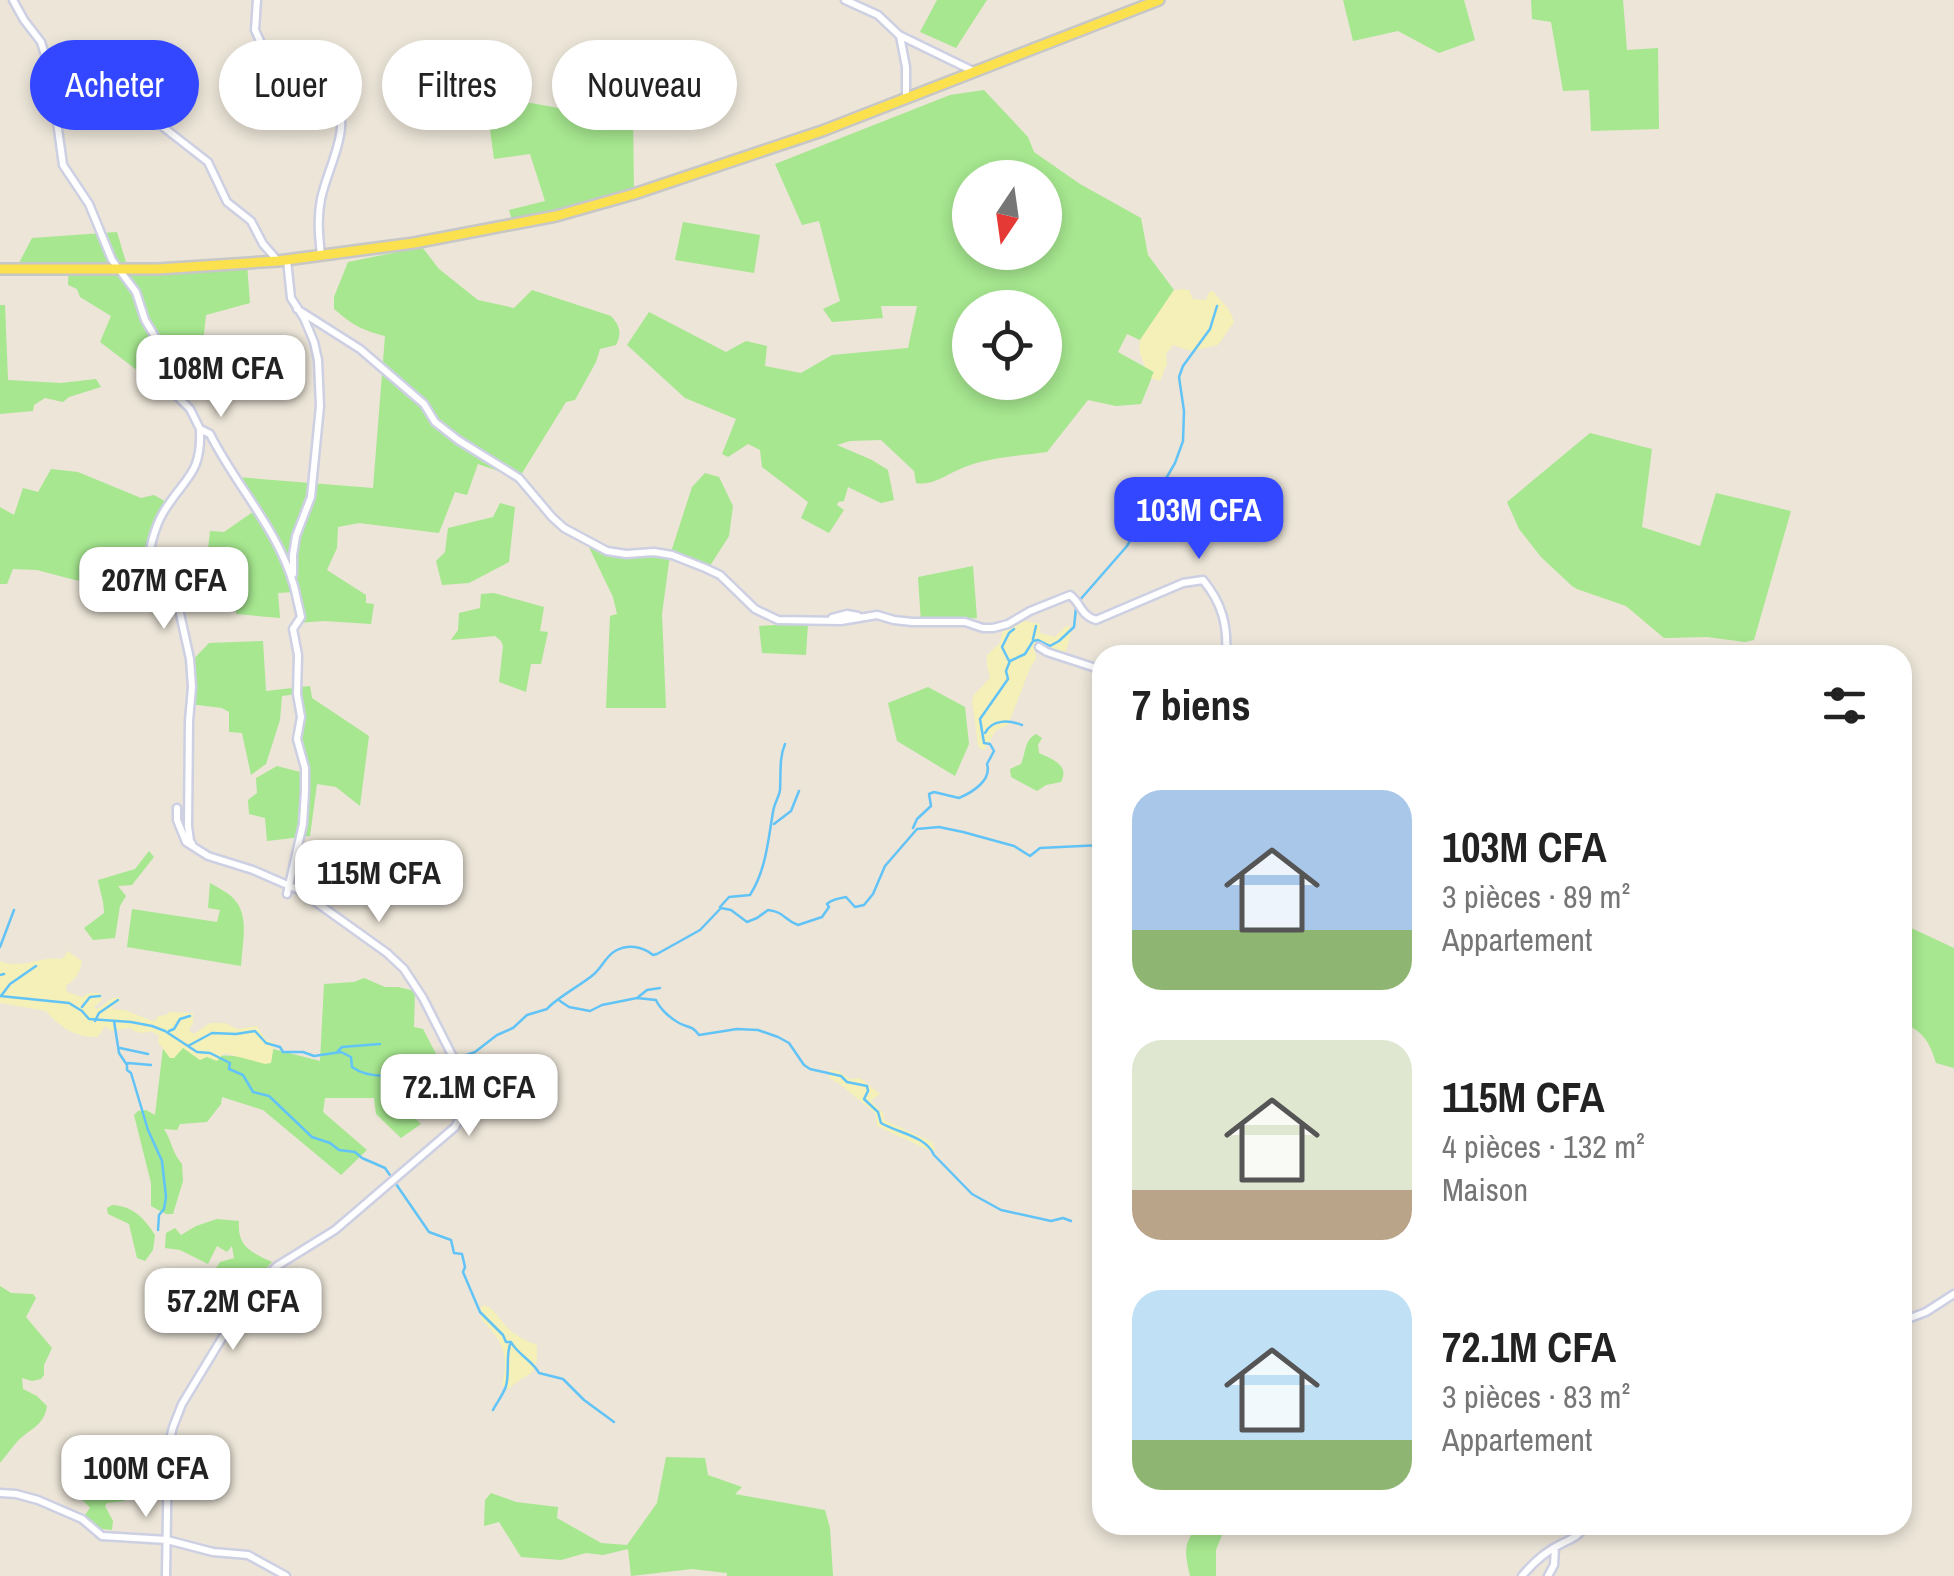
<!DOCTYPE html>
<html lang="fr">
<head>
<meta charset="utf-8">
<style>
	body { margin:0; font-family:"Archivo Narrow",sans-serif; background:#f6f6f6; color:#222; height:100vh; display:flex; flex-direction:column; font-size:38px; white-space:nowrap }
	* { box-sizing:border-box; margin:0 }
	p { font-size:32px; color:#767676 }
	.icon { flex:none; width:55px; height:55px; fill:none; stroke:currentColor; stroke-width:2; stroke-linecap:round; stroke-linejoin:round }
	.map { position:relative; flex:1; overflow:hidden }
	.sheet { position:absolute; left:1092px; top:645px; width:820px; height:890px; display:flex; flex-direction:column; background:#fff; border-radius:30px; box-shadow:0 5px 15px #0003 }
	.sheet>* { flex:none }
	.banner { position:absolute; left:30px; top:40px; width:912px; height:90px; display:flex; gap:20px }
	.needle { width:65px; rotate:193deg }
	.buttons { position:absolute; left:952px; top:160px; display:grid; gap:20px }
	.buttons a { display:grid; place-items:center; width:110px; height:110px; border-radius:50%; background:#fff; box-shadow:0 5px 15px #0003; font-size:50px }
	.price { position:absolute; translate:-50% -85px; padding:0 22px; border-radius:20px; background:#fff; color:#222; font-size:32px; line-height:65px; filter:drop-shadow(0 2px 5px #0008) }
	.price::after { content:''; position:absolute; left:50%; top:60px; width:30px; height:22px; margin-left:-15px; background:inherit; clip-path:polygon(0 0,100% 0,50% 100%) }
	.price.on { background:#3247ff; color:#fff }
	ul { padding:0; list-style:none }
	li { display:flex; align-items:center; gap:30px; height:250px; padding:0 40px }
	li span { display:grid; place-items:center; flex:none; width:280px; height:200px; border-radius:30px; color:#555 }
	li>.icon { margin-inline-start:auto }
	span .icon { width:120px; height:120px; fill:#fffc; stroke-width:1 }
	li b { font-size:42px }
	h2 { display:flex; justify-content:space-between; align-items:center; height:120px; padding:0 40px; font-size:42px }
	.pill { padding:0 35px; border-radius:45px; background:#fff; box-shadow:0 5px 15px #0003; font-size:35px; line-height:90px }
	.pill.on { background:#3247ff; color:#fff }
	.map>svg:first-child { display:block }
	.green { fill:#a6e78f; fill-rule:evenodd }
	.sand { fill:#f4f0b7 }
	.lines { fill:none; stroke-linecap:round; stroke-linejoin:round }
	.stream { stroke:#62c3f7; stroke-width:2.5 }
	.minor-casing { stroke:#cdcfe3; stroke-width:11 }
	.major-casing { stroke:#c7c7c7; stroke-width:14 }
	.minor { stroke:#fff; stroke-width:6 }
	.major { stroke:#fbe14e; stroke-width:9 }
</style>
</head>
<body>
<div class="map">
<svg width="1954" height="1576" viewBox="0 0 1954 1576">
	<rect width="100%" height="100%" fill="#ece5d8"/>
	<path class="green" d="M937 0H987L956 48 920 32Z
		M1343 0H1464L1475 40 1439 53 1398 31 1353 41Z
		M1531 0H1623L1627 50 1658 48 1659 129 1591 131 1589 90 1563 91 1551 22 1532 19Z
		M984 90 1028 137 1034 152 1080 184 1141 218 1148 255 1174 290 1140 340 1127 334 1118 352 1154 372 1141 404 1116 406 1088 400 1047 452C1019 456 987 457 960 469 945 475 933 486 916 483L914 471 881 440 850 441 837 445 872 460 888 470 894 500 881 503 848 487 844 501 838 502 837 505 844 510 829 533 801 518 808 502 762 467 760 450 748 444 728 457 722 454 736 419 685 398 627 345 649 312 726 352 746 341 767 346 765 366 801 373 832 355 908 348 917 306H881L883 318 832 322 823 309 840 301 819 221 802 225 775 164 950 95ZM970 178H1045V252H970ZM970 308H1045V382H970Z
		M531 103 580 112 593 110 633 115 634 194 513 224 509 210 545 201 530 154 494 159 487 108Z
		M683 222 760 235 754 273 675 260Z
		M117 232 128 269 247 264 250 303 206 315 202 352 183 358 180 369 142 374 100 342 111 316 80 297 77 289 68 285 69 264 19 263 32 238Z
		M422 247 439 269 478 300 514 308 532 290 611 316C620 326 622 333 616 345L600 349 596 362 575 400 566 402 519 478 478 464 467 495 455 492 439 533 359 523 338 527 337 548 327 570 366 595V603L374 604 371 624 324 621 297 623 301 617 295 592 278 593 280 618 236 614 237 590 204 586 210 531 224 532 257 509 237 477 373 488 385 336C361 330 353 325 334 309V297L348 262Z
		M0 305H5L8 380 61 383 96 379 101 387 69 397 63 402 45 398 34 405 33 411 0 414Z
		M1590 433 1652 449 1642 527 1700 546 1716 493 1791 511 1754 640 1745 642 1707 637 1664 638 1626 606 1577 589 1572 586 1541 557 1519 529 1507 502Z
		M51 469 78 472 141 498 154 495 170 504C153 526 148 560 143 587L75 580 37 570 13 569 7 584H0V507L14 515 23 488 38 492Z
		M705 473 719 477 733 506 729 536 708 569 670 555 662 614 666 708H606L610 616 617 614 613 597 585 539 607 551 670 555 692 487Z
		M500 503 515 507 509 562 469 583 442 585 436 561 445 552 448 528 493 517Z
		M973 566 977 618 921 622 918 577Z
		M494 593 544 607 540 631 548 632 541 664H531L526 692 499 682 503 646 501 641 495 636 451 640 458 630 459 613 480 608 481 594Z
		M808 623 806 655 762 653 759 626Z
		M263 641 266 691 310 686 312 698 369 736 360 806 336 787 317 784 310 836 267 841 265 818 249 814 248 800 257 793 256 778 277 766 304 773 297 739 300 726 296 694 282 696 280 720 266 764 251 775 242 733 229 732V712L222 708 190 704V663L209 643Z
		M928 687 965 707 969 744 955 776 897 741 888 703Z
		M1036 734 1042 738 1038 745 1039 753C1052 759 1070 765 1061 782L1046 785 1037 791 1011 777 1010 769 1021 764C1026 753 1024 740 1036 734Z
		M149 851 154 857 132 885 118 886 126 896 120 906 115 938 93 940 84 928 104 913C104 900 100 892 98 880L135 869Z
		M210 883C217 887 225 891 231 896 251 913 242 943 241 966L127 947 132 909 217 922 220 910 208 908Z
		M1909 927 1954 948V1068L1936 1063C1930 1043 1923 1030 1903 1024V946Z
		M364 978 385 987H398L415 991 414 1027 423 1029 457 1094 410 1113 421 1124 401 1138 376 1114 374 1098H325L323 1112 367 1150 341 1175 263 1110 222 1097 221 1104 207 1122 180 1124 177 1130 164 1129C172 1141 172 1153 182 1164L183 1181 173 1214H166L151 1206V1183L134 1115 138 1111 146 1110 155 1115 163 1048 170 1058H174L183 1047 211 1058C231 1051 250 1061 271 1062L273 1049 320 1061 324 984 354 982Z
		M112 1205C133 1206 144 1218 155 1235L153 1250 145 1261 137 1258 129 1224 108 1214 107 1208Z
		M217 1219 239 1221C237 1247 251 1252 272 1262L249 1286 240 1287 224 1298 213 1300 199 1294 206 1282 217 1283 224 1289 230 1282 242 1279 240 1271 212 1274 220 1262 234 1258 232 1246 227 1252 217 1246 208 1264 180 1250 165 1248 166 1233 175 1228 181 1235 196 1226Z
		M0 1286 11 1293 33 1294 36 1298 26 1317 52 1348 44 1365V1375L41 1379 32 1381 22 1378 23 1389 37 1396 47 1406C44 1427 28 1429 16 1443 10 1450 5 1457 0 1463Z
		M666 1457 705 1458 708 1475 742 1487 735 1494 825 1510 830 1528 833 1576H727V1573L692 1569 631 1576 628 1549 603 1555 586 1553 561 1560 521 1557 499 1522 484 1526 485 1500 491 1493 516 1502 558 1507 557 1518 601 1543 627 1545 657 1503Z
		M108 1479H123L125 1501 107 1503 105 1506 113 1521 112 1530 94 1528 82 1519 90 1508 74 1491 94 1481Z
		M1199 1525H1226L1216 1550V1576H1190C1185 1552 1182 1544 1199 1525Z"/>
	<path class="sand" d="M1182 289 1189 290 1193 299 1206 300 1209 292 1213 291C1221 302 1231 308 1234 322L1218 345 1191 351 1173 345 1166 354 1167 364 1160 381 1151 378 1154 372 1145 367 1139 350 1140 340 1174 290Z
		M1019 620 1040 624V633L1055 637 1066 626H1069L1071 632 1066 651 1062 653 1047 649 1039 643 1034 645 1036 659 1031 666 1008 725 996 730 985 749H981L978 746 972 701 974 695 990 678 987 666V655L1000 643 1003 629Z
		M67 951 82 961C80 973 76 979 66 986L67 992 82 997 90 993H100L102 1000 94 1007 96 1009C105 1007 109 995 120 998V1001L112 1007 113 1009 125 1010 152 1021 156 1020 158 1016 166 1015 169 1012 193 1013V1023L189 1030 194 1034 210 1023H225L237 1029 257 1026 265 1039 274 1043 271 1063 265 1064 224 1053 217 1061 207 1057 200 1060 183 1048 174 1058H170L158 1042 159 1036 151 1031C143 1034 136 1033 129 1028L111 1031 105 1026 98 1037C76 1038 59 1027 46 1011L0 1003V961C22 970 40 956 61 959L65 956Z
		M830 1070 838 1071 850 1079 860 1078 880 1094 871 1101 884 1114V1120L932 1142 935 1149 933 1152 877 1126 875 1113 841 1085 829 1078Z
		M484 1305C494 1309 495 1313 502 1322 511 1333 523 1340 537 1345 538 1380 530 1369 509 1389L502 1385C510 1355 502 1340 481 1319V1307Z"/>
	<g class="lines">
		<path class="stream" d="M1079 601 1127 546 1175 463 1183 441 1184 411 1179 377 1183 366 1210 329 1217 306
			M1033 639 1036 626
			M1009 661 1002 647 1009 633 1014 629
			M985 733C992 719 1009 720 1022 725
			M774 824 791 811 799 791
			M913 828 917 819 931 806 929 794 934 792 959 798C973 792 992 780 987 764L994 751 990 744 984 743 980 719 1008 679 1006 671 1010 661 1025 654 1033 641 1038 640 1050 646 1059 641 1074 627 1076 608
			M720 907 729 897 750 895C766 870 768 841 773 812 774 804 779 797 780 790 781 774 779 758 785 744
			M0 947 14 910
			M0 975 4 974
			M0 996 69 1003 82 1011 89 1019 131 1022 152 1026 165 1031 197 1052 210 1053 230 1063 229 1069 243 1075 253 1092 269 1096 312 1137 330 1143 339 1150 355 1152 362 1158 385 1168 429 1232 451 1240 454 1253 462 1254 465 1267 463 1272 480 1312 503 1335 506 1342H511C518 1355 532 1360 539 1373L563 1379 584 1400 614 1422
			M1 996 10 984 36 966
			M637 998 656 1000C660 1009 670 1018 679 1023 688 1028 692 1025 699 1035L737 1029 758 1030 778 1037 789 1043 804 1065 810 1069 841 1076 847 1082 867 1086 868 1091 864 1099 878 1112 881 1123C898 1133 926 1136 934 1155L972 1194 1001 1210 1051 1221 1063 1218 1071 1221
			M560 1001 569 1007 590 1011 602 1005 637 998 647 990 660 988
			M82 1007 90 997 100 996
			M95 1021 99 1013 118 1000
			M114 1021 119 1053 127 1065V1070L131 1073 148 1130 162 1161 166 1197 164 1209 159 1215 158 1230
			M169 1031 174 1029 180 1019 190 1016
			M188 1046 212 1033 236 1034 255 1031 266 1043 280 1047 283 1052H303L314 1056 341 1052 351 1057 352 1067C378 1086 422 1069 451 1061
			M120 1048 148 1054
			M338 1051 342 1047 380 1044
			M458 1058 475 1052 497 1035 513 1028 527 1015 547 1009C555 999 581 985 593 975 602 968 605 957 615 951 628 944 642 946 653 955L657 954 700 930 721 908 731 910 747 922 757 918 768 910C785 912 784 920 798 925L822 917 829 907 827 904C831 900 840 898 846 897L855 907 864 905 873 894 885 866 917 829 939 827 963 832 1014 846 1030 856 1040 848 1102 845
			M128 1063 151 1065
			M493 1410C497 1402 503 1395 506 1386 510 1371 505 1355 511 1342"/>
		<g class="minor-casing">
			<path id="minor" d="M13 0 24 20 41 42 50 71 63 165 89 204 112 260 136 292 145 320 157 340 167 366V386L190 409 200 429 210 434C236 486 278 529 294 586
				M257 0 255 30 265 52 312 82 333 91C354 128 329 162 321 199 317 219 319 236 321 256
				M845 0 878 15 899 35 973 71
				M900 36 906 67V97
				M51 64 79 92 103 103 124 108 158 123 208 162 227 202 251 221 263 244 278 261
				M287 260 291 298 304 318 314 342 318 360 320 406 311 497 296 536 293 555V574
				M297 309 360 349 424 404 435 422 458 440 519 478 552 517 564 528 607 551 626 554 654 552 672 555 705 568 720 575 755 609 778 620 841 621 877 615 894 620 912 622H965L983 628H993L1008 624 1030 611 1070 595C1081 603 1081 616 1096 620L1183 583 1203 580C1222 603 1228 625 1226 655
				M832 618 847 614 858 616
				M1039 647 1047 652 1102 670
				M192 844 190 841 188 826 189 721 192 687 190 659 177 600C167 588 155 587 145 573 149 554 153 530 163 513 184 477 202 476 200 429
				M287 894 303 824 305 791V768L297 739 301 717 297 694 298 655 293 629 301 617 294 586
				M1902 1321 1926 1312 1954 1294
				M0 1493 16 1494 38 1500 82 1519 102 1536 167 1540 213 1552 248 1555 286 1576
				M166 1576 168 1447 173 1427 182 1404 250 1292 277 1266 335 1230 455 1127 467 1104 460 1071 423 998 404 969 387 953 299 890 253 870 208 856 186 842 177 820V808
				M1522 1576C1532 1564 1546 1551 1561 1544 1573 1538 1578 1537 1586 1525
				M1548 1576 1554 1565 1555 1548"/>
		</g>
		<g class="major-casing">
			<path id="major" d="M0 269H158L278 261 414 243 556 216 634 194 822 131 1159 0"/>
		</g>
		<use href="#minor" class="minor"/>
		<use href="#major" class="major"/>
	</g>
</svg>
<div class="buttons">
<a><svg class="needle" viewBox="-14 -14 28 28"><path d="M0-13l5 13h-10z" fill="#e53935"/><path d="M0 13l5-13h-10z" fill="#767676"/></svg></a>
<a><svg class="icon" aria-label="locate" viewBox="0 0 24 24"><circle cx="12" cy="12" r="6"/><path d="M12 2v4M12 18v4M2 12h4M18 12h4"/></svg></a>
</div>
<b class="price" style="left:221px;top:420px">108M CFA</b>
<b class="price on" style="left:1199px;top:562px">103M CFA</b>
<b class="price" style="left:164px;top:632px">207M CFA</b>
<b class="price" style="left:379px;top:925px">115M CFA</b>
<b class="price" style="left:469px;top:1139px">72.1M CFA</b>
<b class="price" style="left:233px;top:1353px">57.2M CFA</b>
<b class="price" style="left:146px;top:1520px">100M CFA</b>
<div class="banner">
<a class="pill on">Acheter</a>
<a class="pill">Louer</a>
<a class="pill">Filtres</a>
<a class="pill">Nouveau</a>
</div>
<section class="sheet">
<h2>7 biens<svg class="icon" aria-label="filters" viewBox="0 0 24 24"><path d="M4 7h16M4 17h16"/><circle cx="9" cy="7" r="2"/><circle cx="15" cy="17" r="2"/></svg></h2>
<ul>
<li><span style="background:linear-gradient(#a9c7e8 70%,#8fb573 0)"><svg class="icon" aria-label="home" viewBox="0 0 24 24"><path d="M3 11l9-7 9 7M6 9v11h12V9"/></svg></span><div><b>103M CFA</b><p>3 pièces · 89 m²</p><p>Appartement</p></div></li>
<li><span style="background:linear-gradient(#dfe7d0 75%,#b9a48a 0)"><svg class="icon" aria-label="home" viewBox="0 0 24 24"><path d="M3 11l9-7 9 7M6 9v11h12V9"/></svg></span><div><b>115M CFA</b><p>4 pièces · 132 m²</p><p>Maison</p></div></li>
<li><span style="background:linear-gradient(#bfe0f5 75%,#8fb573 0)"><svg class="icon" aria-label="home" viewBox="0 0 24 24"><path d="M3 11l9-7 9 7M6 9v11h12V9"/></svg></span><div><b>72.1M CFA</b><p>3 pièces · 83 m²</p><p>Appartement</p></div></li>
</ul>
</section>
</div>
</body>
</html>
